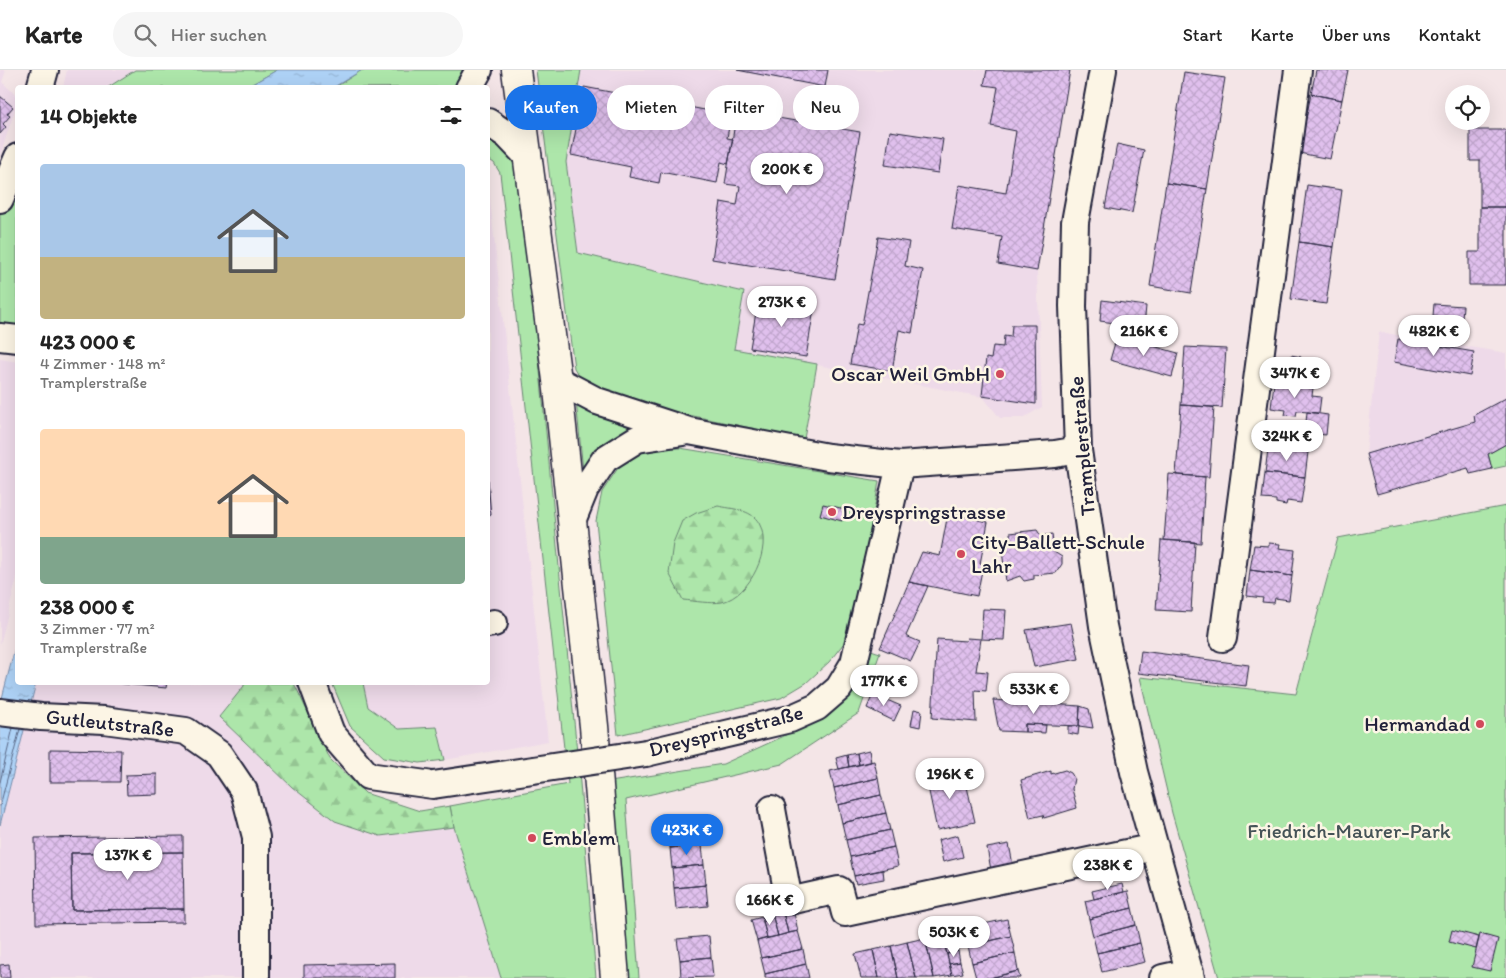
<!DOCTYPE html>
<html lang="de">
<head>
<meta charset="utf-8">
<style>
	body { margin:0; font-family:Itim,sans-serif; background:#f6f6f6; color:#222; height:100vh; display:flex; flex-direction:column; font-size:19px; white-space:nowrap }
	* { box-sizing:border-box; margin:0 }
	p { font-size:16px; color:#767676 }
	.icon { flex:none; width:28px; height:28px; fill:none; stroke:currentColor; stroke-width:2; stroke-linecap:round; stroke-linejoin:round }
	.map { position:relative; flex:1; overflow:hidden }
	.details { position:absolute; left:15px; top:15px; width:475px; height:600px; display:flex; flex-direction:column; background:#fff; border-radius:5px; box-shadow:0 5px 20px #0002 }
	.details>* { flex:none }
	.guide { position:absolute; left:505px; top:15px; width:475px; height:45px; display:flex; gap:10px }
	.tools { position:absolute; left:1445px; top:15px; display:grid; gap:10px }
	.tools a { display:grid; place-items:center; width:45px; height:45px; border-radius:50%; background:#fff; box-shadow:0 5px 20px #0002; font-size:25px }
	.price { position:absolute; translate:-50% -42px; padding:0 11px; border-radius:18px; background:#fff; color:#222; font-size:16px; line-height:32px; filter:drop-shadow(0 1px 2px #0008) }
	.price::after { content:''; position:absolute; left:50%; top:30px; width:15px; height:11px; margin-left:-8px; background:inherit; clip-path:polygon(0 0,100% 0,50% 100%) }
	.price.on { background:#1a73e8; color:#fff }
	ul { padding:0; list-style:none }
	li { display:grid; align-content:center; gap:10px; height:265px; padding:0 25px }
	li span { display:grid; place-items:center; height:155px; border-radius:5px; color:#555 }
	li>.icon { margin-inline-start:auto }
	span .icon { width:90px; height:90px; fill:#fffc; stroke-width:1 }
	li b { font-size:21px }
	h2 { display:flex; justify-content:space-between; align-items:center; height:60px; padding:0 25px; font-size:21px }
	.tag { padding:0 18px; border-radius:22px; background:#fff; box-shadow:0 5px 20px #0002; font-size:18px; line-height:45px }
	.tag.on { background:#1a73e8; color:#fff }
	header { display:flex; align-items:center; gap:30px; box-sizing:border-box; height:70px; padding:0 25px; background:#fff; border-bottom:1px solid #e0e0e0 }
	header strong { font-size:24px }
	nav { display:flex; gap:28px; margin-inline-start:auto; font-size:18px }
	.search { width:350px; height:45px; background:#f6f6f6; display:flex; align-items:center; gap:12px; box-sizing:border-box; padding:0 18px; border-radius:28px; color:#767676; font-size:19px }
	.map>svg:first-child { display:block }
	.built { fill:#eedae9 }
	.green { fill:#ade6aa; stroke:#688472 }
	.forest { fill:url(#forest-firs); stroke:#688472 }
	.water { fill:url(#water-ripples); stroke:#768cab }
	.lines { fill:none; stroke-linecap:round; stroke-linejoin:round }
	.shore { stroke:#5a6886; stroke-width:1 }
	.building { fill:url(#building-cross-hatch); stroke:#22223b }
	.minor-casing { stroke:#22223b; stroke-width:30 }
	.major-casing { stroke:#22223b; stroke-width:31 }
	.minor { stroke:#fcf5e5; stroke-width:26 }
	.major { stroke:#fcf5e5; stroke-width:28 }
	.minor-bridge-casing { stroke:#22223b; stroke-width:30; stroke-linecap:butt }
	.minor-bridge { stroke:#fcf5e5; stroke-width:26 }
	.poi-dot { fill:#d1495b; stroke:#fcf5e5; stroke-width:2 }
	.labels { text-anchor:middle; stroke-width:5; stroke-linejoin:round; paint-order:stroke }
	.poi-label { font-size:21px; fill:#22223b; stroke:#fcf5e5; text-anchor:start }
	.street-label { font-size:21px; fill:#22223b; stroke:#fcf5e5 }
	.park-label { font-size:21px; fill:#455357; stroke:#fcf5e5 }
</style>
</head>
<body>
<header>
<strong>Karte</strong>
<div class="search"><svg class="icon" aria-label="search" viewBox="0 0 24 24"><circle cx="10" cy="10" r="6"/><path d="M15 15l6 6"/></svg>Hier suchen</div>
<nav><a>Start</a><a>Karte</a><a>Über uns</a><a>Kontakt</a></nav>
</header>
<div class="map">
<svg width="1506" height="908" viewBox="0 0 1506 908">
	<defs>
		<pattern id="forest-firs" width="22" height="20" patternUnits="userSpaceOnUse" patternTransform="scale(1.25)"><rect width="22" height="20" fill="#ade6aa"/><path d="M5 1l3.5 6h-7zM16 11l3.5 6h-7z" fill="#95c593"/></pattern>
		<pattern id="water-ripples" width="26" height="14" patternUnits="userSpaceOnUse" patternTransform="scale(1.25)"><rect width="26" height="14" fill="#aed2f6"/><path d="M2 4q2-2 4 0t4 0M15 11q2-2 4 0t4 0" fill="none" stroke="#95b4d4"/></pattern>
		<pattern id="building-cross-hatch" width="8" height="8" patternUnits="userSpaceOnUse" patternTransform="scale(1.25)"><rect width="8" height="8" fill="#e0c0ed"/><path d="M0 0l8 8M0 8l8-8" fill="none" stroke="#c0a5cc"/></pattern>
	</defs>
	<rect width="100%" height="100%" fill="#f4e5e7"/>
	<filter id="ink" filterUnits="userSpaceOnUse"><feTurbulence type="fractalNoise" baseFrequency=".02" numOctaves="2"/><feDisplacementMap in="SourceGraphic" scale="10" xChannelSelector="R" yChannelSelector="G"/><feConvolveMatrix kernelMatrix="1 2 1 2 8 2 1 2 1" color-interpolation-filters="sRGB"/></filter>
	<g filter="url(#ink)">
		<path class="built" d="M0 0H6L2 12 17 26V33L0 86Z
			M67 0H135L107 17H63Z
			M581 0H1070L1037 201 1042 337 1023 348H1000L983 327 734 279 744 222 578 183 566 92Z
			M488 111 548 671 445 690 437 657 399 659 368 637 363 613 488 612Z
			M1379 262 1506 283V374L1488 384 1492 399 1470 404 1468 398 1377 424 1366 384Z
			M0 289 18 292 17 508 0 575Z
			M36 612 244 613 245 616 219 647 292 717 335 751 380 766 454 757 501 908H0V755Z"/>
		<path class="green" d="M135 0H277L247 17 107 18Z
			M362 0H466L454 17 334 18Z
			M536 0H581L566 92 578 183 744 222 734 279 817 294 804 369 650 337 595 320 582 311 574 298Z
			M488 63 515 91 535 249 580 713 596 908H501L454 757 450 736 568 714 500 103 494 93 488 89Z
			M17 116V255L0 254V142Z
			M576 330 642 353 583 401Z
			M1506 374V396L1492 399 1488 384Z
			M680 378 879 411 866 490 847 569 829 592 806 613 781 628 618 665 596 451 602 422 618 398 642 379Z
			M1506 436V908H1219L1172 743 1140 607 1296 624 1338 468Z
			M868 579 880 583 859 643 782 694 626 730 639 908H624L610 712 723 694 782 667 821 646Z
			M332 613H363L368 637 399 659 437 657 445 690 420 693 384 687 350 656Z"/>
		<path class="forest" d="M718 436C732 439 751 439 759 453 773 478 750 526 722 532 710 534 695 531 683 530L669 503 673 473 682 451 696 443Z
			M244 613H294L330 689 365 723 420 741 450 736 454 757 380 766 335 751 292 717 219 647 244 616Z"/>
		<path class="water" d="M277 0H362L334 17H247Z
			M17 570 18 612 36 613 0 755V636Z"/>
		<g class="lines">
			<path class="shore" d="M0 712 13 658
				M0 736 20 659"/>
		</g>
		<path class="building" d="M737 0H828L825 17Z
			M987 0H1070L1037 201 998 194 1002 167 952 159 959 115 1006 123 1016 61 991 56 998 17 984 15Z
			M1316 0H1348L1342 30 1311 24Z
			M1184 2 1225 8 1207 119 1166 113Z
			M584 17 731 45 727 68 733 69 728 94 721 92 717 113 661 102 659 113 629 107 631 97 571 85Z
			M1311 24 1342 30 1330 89 1299 83Z
			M0 26 13 37 7 44 10 46 3 54 6 57 0 64Z
			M737 41 860 62 835 209 712 189 721 132 737 135 740 116 725 114Z
			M1470 60H1506V137H1480V91H1470Z
			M890 61 943 69 938 103 885 95Z
			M1117 74 1144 80 1132 143 1105 138Z
			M1166 113 1207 119 1191 223 1150 216Z
			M1307 115 1342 120 1334 177 1299 172Z
			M1480 137H1506V215H1469V182H1480Z
			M878 167 909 172 905 196 923 200 912 263 899 260 892 301 850 294 857 254 862 255Z
			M1299 172 1334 177 1326 234 1291 229Z
			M758 230 814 239 806 287 750 278Z
			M1102 230 1146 236 1144 257 1100 251Z
			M1434 234 1463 236 1462 248 1433 246Z
			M1012 255H1035L1036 334 982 326 986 288 991 289 993 276 1003 277 1004 266 1011 267Z
			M1117 266 1178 283 1172 307 1110 290Z
			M1398 269 1474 282 1470 306 1394 292Z
			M1185 277 1226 279 1222 338 1181 335Z
			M1291 285 1301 287V292L1316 294 1313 318 1274 313 1277 289 1290 291Z
			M1274 313 1313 318 1312 326 1321 327 1319 343 1297 341 1296 346 1285 345 1286 340 1271 338Z
			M1506 328V374L1488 384 1492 399 1470 404 1468 398 1377 424 1366 384 1475 352 1474 345Z
			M1181 335 1214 337 1209 407 1176 405Z
			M1307 342 1328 345 1326 365 1305 363Z
			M1283 375 1292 376 1291 380 1308 382 1305 407 1265 403 1268 379 1282 380Z
			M1265 403 1305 407 1301 433 1287 431 1286 435 1276 433V430L1262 429Z
			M1169 404 1205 407 1201 473 1164 470Z
			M488 410 491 445H488Z
			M823 434 845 439 842 451 820 445Z
			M948 443 988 452 980 494 983 495 977 526 909 512 922 482 940 486Z
			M1037 460 1041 466 1052 464 1054 482 1062 487V494L1056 503 1034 505V509L1024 511 1020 506 1006 511 1001 473 1011 472 1010 463Z
			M1161 470 1195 472 1191 542 1156 540Z
			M1269 473 1280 474 1279 478 1295 480 1292 506 1250 500 1254 475 1269 476Z
			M1250 500 1292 506 1289 530 1275 528 1274 533 1262 532 1263 528 1247 526Z
			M909 512 928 516 906 566 920 572 911 591 880 578Z
			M983 539 1006 540 1004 570 981 569Z
			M1071 553 1079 589 1034 597 1026 560Z
			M967 568 981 569 976 601 988 602 986 621 975 620 976 652 932 648 937 569 966 571Z
			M1141 581 1249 595 1246 616 1138 603Z
			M104 612H167L166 618Z
			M873 624 901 636 894 651 867 638Z
			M993 630 1080 636 1079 656 1025 654V662L999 661Z
			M1080 636 1089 639 1093 658 1079 656Z
			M914 639 922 641 920 657 911 655Z
			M1025 654 1046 655 1045 663 1025 662Z
			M1068 656H1079L1078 665 1068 663Z
			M50 679 121 680 120 712H50Z
			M869 680 871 692 859 695 857 683Z
			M857 683 859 695 849 697 847 685Z
			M847 685 849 697 839 699 836 688Z
			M874 691 878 708 834 718 830 701Z
			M963 699 975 752 937 760 926 707Z
			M1065 700 1071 703 1074 708 1072 719 1077 738 1044 748 1043 745 1030 748 1021 710 1051 701V704Z
			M157 704V724L127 725 126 705Z
			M878 708 881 725 838 735 834 718Z
			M881 725 886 743 842 753 838 735Z
			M886 743 890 760 846 770 842 753Z
			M700 753 702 775 670 778 668 756Z
			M890 760 894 777 850 787 846 770Z
			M958 765 963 787 943 792 938 770Z
			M183 766V782L71 783 72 840 184 839V852L36 854 35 768Z
			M1009 774 1013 795 991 800 987 778Z
			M702 775 704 795 672 798 670 778Z
			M894 777 898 796 854 806 850 787Z
			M183 782 184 839 72 840 71 783Z
			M704 795 706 815 674 818 672 798Z
			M883 800 884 809 856 814 854 806Z
			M1122 814 1124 822 1094 829 1092 821Z
			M706 815 708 836 676 839 674 818Z
			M1128 821 1132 838 1089 849 1085 831Z
			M1132 838 1136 855 1093 866 1089 849Z
			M793 839 798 861 788 863 783 842Z
			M783 842 788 863 778 866 772 844Z
			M772 844 778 866 767 868 762 847Z
			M762 847 767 868 757 871 751 850Z
			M1007 849 1011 866 968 876 965 858Z
			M1136 855 1140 873 1097 883 1093 866Z
			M1452 860 1479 867 1476 879 1449 872Z
			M798 861 803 879 761 888 757 871Z
			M953 861 955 870 944 873 942 864Z
			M942 864 952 905 934 908 925 868Z
			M1480 864 1498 869 1490 901 1472 897Z
			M709 866 711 887 680 890 677 869Z
			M1011 866 1015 883 972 893 968 876Z
			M925 868 934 908H916L907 872Z
			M955 870 958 881 947 884 944 873Z
			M907 872 916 908H898L891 876Z
			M1140 873 1145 892 1102 902 1097 883Z
			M891 876 898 908H879L873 880Z
			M803 879 806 894 765 904 761 888Z
			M873 880 879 908H861L855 884Z
			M958 881 960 892 949 894 947 884Z
			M1015 883 1018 901 990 908H976L972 893Z
			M711 887 713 907 681 908 680 890Z
			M960 892 963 903 952 905 949 894Z
			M395 893V908H304V895Z
			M9 894 10 908H0V895Z
			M806 894 809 908H765V904Z
			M1018 901 1020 908H990Z"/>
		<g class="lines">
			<g class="minor-casing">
				<path id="minor" d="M1103 0 1075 152 1073 236 1078 380 1103 556 1134 702 1191 908
					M40 18 45 0
					M469 18 479 0
					M488 52 507 65 528 87
					M0 129 18 87
					M0 267 18 269
					M557 310 597 331 689 361 828 387 900 395 1055 384 1078 380
					M572 451 585 419 605 389 637 369 683 362
					M488 554 494 553
					M1223 568 1298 0
					M312 612 331 663 368 706 433 715
					M0 642 41 647 104 650 186 661 219 684 244 721 256 767V908
					M646 683 790 649 817 637 839 618 854 593 900 395
					M772 739 789 831 839 820 845 843 1155 777
					M1163 908 1190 902"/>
			</g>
			<g class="major-casing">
				<path id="major" d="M516 0 557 310 594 656 615 908"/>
			</g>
			<use href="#minor" class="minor"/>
			<use href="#major" class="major"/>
			<g class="minor-bridge-casing">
				<path id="minor-bridge" d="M433 715 646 683"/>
			</g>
			<use href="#minor-bridge" class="minor-bridge"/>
		</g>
	</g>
	<g class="poi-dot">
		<circle cx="1000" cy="304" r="5"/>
		<circle cx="832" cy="442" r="5"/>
		<circle cx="961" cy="484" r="5"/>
		<circle cx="1480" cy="654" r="5"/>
		<circle cx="532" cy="768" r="5"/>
	</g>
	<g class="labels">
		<g class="poi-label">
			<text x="990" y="311" text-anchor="end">Oscar Weil GmbH</text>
			<text x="842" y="449">Dreyspringstrasse</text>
			<text x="971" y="479">City-Ballett-Schule<tspan x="971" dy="24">Lahr</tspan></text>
			<text x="1470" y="661" text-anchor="end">Hermandad</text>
			<text x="542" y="775">Emblem</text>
		</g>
		<g class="street-label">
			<text transform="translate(1082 376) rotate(-95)" y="7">Tramplerstraße</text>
			<text transform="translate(110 653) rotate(6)" y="7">Gutleutstraße</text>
			<text transform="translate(726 661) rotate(-14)" y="7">Dreyspringstraße</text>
		</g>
		<g class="park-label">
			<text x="1349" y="768">Friedrich-Maurer-Park</text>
		</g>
	</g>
</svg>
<div class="tools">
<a><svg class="icon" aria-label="locate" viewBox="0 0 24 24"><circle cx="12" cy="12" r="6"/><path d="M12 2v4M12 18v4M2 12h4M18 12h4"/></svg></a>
</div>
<b class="price" style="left:787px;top:125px">200K €</b>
<b class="price" style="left:782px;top:258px">273K €</b>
<b class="price" style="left:1144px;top:287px">216K €</b>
<b class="price" style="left:1434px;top:287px">482K €</b>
<b class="price" style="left:1295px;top:329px">347K €</b>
<b class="price" style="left:1287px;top:392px">324K €</b>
<b class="price" style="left:884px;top:637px">177K €</b>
<b class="price" style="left:1034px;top:645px">533K €</b>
<b class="price" style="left:950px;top:730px">196K €</b>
<b class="price on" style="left:687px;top:786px">423K €</b>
<b class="price" style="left:128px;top:811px">137K €</b>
<b class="price" style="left:1108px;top:821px">238K €</b>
<b class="price" style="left:770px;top:856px">166K €</b>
<b class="price" style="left:954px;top:888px">503K €</b>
<div class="guide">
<a class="tag on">Kaufen</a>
<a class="tag">Mieten</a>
<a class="tag">Filter</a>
<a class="tag">Neu</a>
</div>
<section class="details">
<h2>14 Objekte<svg class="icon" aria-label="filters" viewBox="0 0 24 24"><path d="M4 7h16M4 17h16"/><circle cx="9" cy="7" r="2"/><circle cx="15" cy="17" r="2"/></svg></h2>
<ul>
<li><span style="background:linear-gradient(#a9c7e8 60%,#c2b280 0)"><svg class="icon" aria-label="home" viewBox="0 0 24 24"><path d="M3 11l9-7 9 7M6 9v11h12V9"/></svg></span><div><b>423 000 €</b><p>4 Zimmer · 148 m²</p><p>Tramplerstraße</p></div></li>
<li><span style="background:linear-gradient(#ffd9b3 70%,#7fa58c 0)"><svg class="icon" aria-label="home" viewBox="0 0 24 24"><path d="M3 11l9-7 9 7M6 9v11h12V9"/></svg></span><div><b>238 000 €</b><p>3 Zimmer · 77 m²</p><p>Tramplerstraße</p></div></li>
</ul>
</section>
</div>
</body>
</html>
